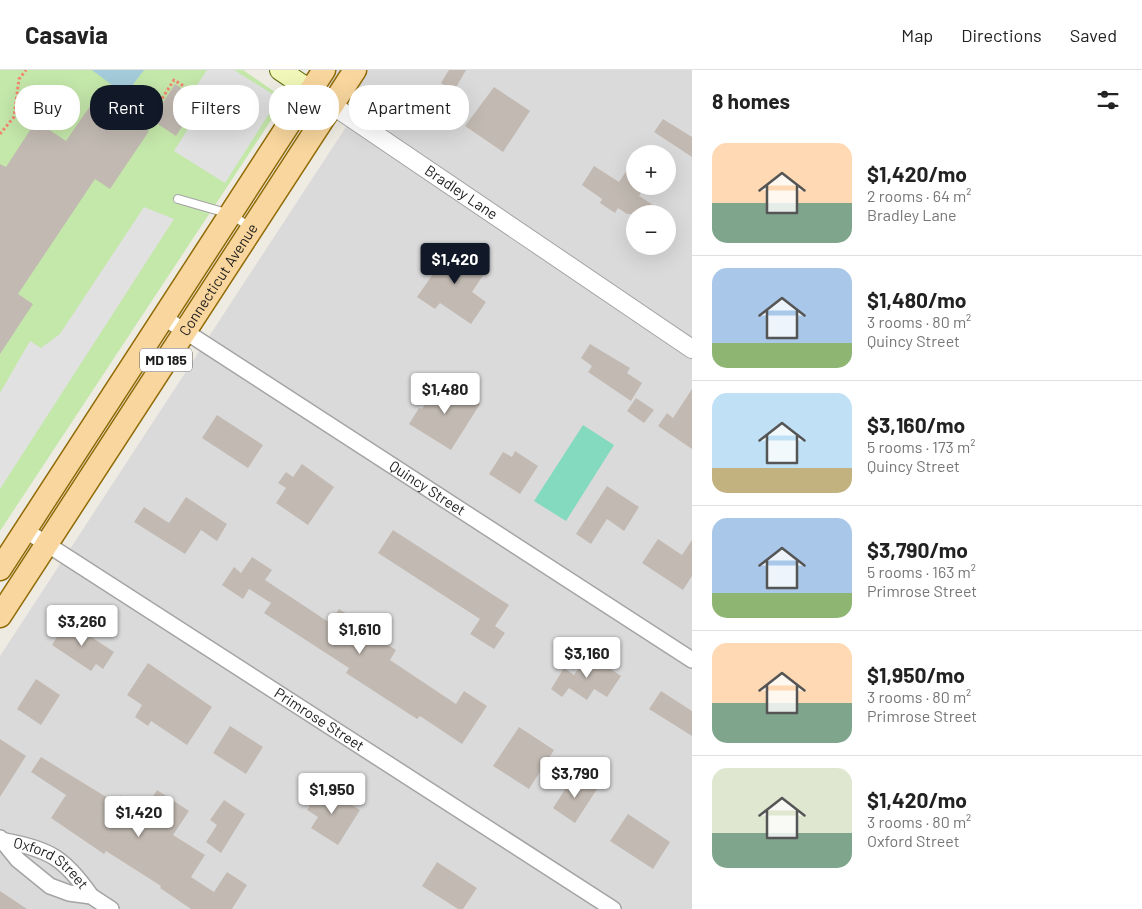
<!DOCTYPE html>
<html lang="en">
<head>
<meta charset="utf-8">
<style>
	body { margin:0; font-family:Barlow,sans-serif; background:#f6f6f6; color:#222; height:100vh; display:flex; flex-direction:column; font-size:19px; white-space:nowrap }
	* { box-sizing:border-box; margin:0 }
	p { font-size:16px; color:#767676 }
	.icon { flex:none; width:28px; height:28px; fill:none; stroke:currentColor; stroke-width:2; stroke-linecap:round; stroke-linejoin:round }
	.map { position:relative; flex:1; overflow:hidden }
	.side { display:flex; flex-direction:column; background:#fff; width:450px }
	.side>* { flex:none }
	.hud { position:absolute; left:15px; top:15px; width:475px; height:45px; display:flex; gap:10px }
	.tools { position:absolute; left:626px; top:75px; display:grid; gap:10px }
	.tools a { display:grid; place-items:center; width:50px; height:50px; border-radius:50%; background:#fff; box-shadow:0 5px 20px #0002; font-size:25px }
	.price { position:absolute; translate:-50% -42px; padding:0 11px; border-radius:5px; background:#fff; color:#222; font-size:16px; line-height:32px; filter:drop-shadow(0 1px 2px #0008) }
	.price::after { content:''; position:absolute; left:50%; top:30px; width:15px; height:11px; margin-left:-8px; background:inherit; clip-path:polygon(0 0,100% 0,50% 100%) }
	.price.current { background:#111827; color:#fff }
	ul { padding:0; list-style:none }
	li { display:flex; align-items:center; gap:15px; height:125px; padding:0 20px }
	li+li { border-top:1px solid #e0e0e0 }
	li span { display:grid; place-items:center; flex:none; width:140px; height:100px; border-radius:15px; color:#555 }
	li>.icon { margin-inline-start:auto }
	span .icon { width:60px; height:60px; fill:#fffc; stroke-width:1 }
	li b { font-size:21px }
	h2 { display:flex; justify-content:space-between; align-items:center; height:60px; padding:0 20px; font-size:21px }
	.chip { padding:0 18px; border-radius:20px; background:#fff; box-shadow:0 5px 20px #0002; font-size:18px; line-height:45px }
	.chip.current { background:#111827; color:#fff }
	header { display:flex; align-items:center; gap:30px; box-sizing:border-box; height:70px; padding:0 25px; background:#fff; border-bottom:1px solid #e0e0e0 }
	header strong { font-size:24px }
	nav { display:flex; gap:28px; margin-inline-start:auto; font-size:18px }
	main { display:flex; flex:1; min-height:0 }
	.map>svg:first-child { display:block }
	.residential { fill:#dbdada; fill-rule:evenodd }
	.grass { fill:#c4e7aa }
	.pitch { fill:#83dabe }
	.parking { fill:#e1e1e1 }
	.water { fill:#a4cbda }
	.building { fill:#c2bab2 }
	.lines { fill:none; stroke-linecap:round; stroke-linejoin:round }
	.service-casing { stroke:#a4a4a4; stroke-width:10 }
	.minor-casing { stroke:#a4a4a4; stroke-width:18 }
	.tertiary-casing { stroke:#a4a4a4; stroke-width:20 }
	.secondary-casing { stroke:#5e6f09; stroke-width:22 }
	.primary-casing { stroke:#906a05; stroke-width:25 }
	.path { stroke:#f4836d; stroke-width:3; stroke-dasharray:2.5 2.5; stroke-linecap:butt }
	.service { stroke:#fff; stroke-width:8 }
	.minor { stroke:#fff; stroke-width:15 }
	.tertiary { stroke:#fff; stroke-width:18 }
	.secondary { stroke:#f0f7b8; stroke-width:20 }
	.primary { stroke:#f8d69d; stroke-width:22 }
	.labels { text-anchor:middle; stroke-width:5; stroke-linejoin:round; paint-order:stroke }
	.shield { fill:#fff; stroke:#616161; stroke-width:1 }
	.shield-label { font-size:14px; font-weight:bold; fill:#1d1d1d }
	.street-label { font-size:15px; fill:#1d1d1d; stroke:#fff }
</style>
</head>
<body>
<header>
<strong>Casavia</strong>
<nav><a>Map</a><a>Directions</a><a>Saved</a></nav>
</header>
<main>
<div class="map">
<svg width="692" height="839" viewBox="0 0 692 839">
	<rect width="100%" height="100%" fill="#eeebe3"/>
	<path class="residential" d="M309 0H692V839H0V586L361 34ZM635 84H668V116H635ZM635 144H668V176H635Z"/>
	<path class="grass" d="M0 0H243L285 29 0 461Z"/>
	<path class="pitch" d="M583 355 614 375 566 451 534 431Z"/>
	<path class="parking" d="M207 0H234L279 28 225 113 174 81 208 27 195 18Z
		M144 137 174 149 0 419V323L30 271 41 278 60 264Z"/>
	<path class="water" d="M92 0H144L125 25Z"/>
	<path class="building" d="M449 0H466L454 21 441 13Z
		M175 14 199 30 176 66 152 50Z
		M494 17 530 41 503 82 465 56Z
		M97 26 149 61 110 119 95 109 18 224 33 234 0 284V94L6 97 36 51 66 71Z
		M663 49 692 67V87L654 62Z
		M635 88V116H645L639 126 667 144H627L618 138 615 143 600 133 602 129 582 115 594 96 619 112Z
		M453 175 482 194 478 199 484 204 472 222 486 232 471 254 440 233 435 239 417 227Z
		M590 274 630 298 627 303 642 313 631 331 588 302 592 296 581 288Z
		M441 310 480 334 451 380 409 354 419 338 422 339Z
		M692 319V379L658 356 667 343 673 348Z
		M636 328 654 340 644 353 627 341Z
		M217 345 263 375 248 398 202 368Z
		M515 381 538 396 520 424 489 404 503 382 512 387Z
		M302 394 334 417 308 455 276 433 286 418 278 413 286 402 293 407Z
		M607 416 639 437 624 461 607 449 591 474 576 464Z
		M186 427 227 454 217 471 201 460 185 484 134 452 144 437 169 453Z
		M393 460 509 535 495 556 505 563 494 579 470 564 480 549 378 483Z
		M658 469 682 485 692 470V506L683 520 642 493Z
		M252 487 272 500 265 510 330 553 339 539 355 549 353 552 396 580 390 590 456 634 464 621 487 636 462 674 420 646 417 649 346 603 349 598 264 543 271 533 249 519 243 529 222 515 234 497 241 503Z
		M67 551 114 582 103 599 96 594 91 601 52 575Z
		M588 584 621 606 607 627 594 619 587 630 569 618 562 627 551 619 564 598 574 605Z
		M148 593 212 637 187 675 151 651 148 656 135 647 142 635 127 625Z
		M36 609 60 625 41 655 17 639Z
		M661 621 692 641V666L649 639Z
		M230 656 263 677 246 704 213 683Z
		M519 657 554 680 529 719 493 696Z
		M0 669 26 686 0 727Z
		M41 687 116 733 120 725 144 741 157 720 189 741 173 765 205 785 191 807 214 822 227 802 247 815 232 839H191L160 818 161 816 106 781 104 784 51 748 66 725 31 702Z
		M575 704 597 719 575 753 553 738Z
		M322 716 360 740 338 775 311 758 318 747 307 740Z
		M224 730 245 744 221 783 206 772 217 755 210 750Z
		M628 744 670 772 653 799 610 771Z
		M437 792 477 818 463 839H458L422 816Z
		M0 821 27 839H0Z"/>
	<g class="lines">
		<g class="service-casing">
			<path id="service" d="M178 129 230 144 250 157"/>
		</g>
		<g class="minor-casing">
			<g id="minor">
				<path id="s1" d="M163 247 692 590"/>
				<path id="s2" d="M25 460 613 839"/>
				<path d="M0 768 18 790 50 816 69 823 91 826 111 839"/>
				<path id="s3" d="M5 771C50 779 65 789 91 826"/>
			</g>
		</g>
		<g class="tertiary-casing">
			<g id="tertiary">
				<path id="s4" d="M332 35 692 279"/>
			</g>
		</g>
		<g class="secondary-casing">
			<path id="secondary" d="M280 0 332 35"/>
		</g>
		<g class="primary-casing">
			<g id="primary">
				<path d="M0 499 324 0"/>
				<path id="s5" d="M0 546 355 0"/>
			</g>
		</g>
		<path class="path" d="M152 31 158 35 174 10 203 28 205 25
			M0 64 14 47 19 9 26 0"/>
		<use href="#service" class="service"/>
		<use href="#minor" class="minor"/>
		<use href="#tertiary" class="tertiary"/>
		<use href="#secondary" class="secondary"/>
		<use href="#primary" class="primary"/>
	</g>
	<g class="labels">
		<rect class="shield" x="140" y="278.5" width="52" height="23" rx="4"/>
		<g class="shield-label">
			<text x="166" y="295">MD 185</text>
		</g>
		<g class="street-label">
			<text dy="5" stroke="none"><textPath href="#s4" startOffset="156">Bradley Lane</textPath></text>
			<text dy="5" stroke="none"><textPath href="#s5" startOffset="401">Connecticut Avenue</textPath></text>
			<text dy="5" stroke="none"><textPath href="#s1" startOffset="315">Quincy Street</textPath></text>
			<text dy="5" stroke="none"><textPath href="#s2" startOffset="350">Primrose Street</textPath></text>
			<text dy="5" stroke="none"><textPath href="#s3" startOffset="52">Oxford Street</textPath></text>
		</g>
	</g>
</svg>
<div class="tools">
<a>+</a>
<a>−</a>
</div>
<b class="price current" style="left:455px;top:215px">$1,420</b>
<b class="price" style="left:445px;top:345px">$1,480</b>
<b class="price" style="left:82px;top:577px">$3,260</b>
<b class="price" style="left:360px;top:585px">$1,610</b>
<b class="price" style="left:587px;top:609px">$3,160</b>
<b class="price" style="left:575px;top:729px">$3,790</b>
<b class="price" style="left:332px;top:745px">$1,950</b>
<b class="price" style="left:139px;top:768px">$1,420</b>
<div class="hud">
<a class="chip">Buy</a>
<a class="chip current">Rent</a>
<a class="chip">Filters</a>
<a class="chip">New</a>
<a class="chip">Apartment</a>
</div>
</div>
<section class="side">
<h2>8 homes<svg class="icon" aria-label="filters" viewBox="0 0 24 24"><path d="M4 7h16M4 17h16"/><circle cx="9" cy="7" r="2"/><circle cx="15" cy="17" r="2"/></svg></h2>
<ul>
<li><span style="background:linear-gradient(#ffd9b3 60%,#7fa58c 0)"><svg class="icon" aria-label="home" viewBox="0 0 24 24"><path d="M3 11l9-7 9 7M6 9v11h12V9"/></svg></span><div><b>$1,420/mo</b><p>2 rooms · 64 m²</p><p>Bradley Lane</p></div></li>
<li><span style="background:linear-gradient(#a9c7e8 75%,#8fb573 0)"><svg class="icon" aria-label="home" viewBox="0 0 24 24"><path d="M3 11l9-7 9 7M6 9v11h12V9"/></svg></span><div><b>$1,480/mo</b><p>3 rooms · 80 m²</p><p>Quincy Street</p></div></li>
<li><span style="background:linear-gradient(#bfe0f5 75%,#c2b280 0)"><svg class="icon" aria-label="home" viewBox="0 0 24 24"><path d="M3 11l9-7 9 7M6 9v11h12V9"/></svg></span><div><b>$3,160/mo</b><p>5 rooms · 173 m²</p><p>Quincy Street</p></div></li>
<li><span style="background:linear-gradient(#a9c7e8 75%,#8fb573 0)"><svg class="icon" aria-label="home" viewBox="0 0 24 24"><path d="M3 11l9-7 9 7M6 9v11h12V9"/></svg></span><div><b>$3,790/mo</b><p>5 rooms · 163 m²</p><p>Primrose Street</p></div></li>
<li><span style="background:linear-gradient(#ffd9b3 60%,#7fa58c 0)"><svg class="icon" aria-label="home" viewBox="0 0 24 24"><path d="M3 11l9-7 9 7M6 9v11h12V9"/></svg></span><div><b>$1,950/mo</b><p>3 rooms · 80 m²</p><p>Primrose Street</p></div></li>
<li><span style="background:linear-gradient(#dfe7d0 65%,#7fa58c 0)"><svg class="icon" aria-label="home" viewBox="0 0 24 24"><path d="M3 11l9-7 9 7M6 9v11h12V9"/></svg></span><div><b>$1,420/mo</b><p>3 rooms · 80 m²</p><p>Oxford Street</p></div></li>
</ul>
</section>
</main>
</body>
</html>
